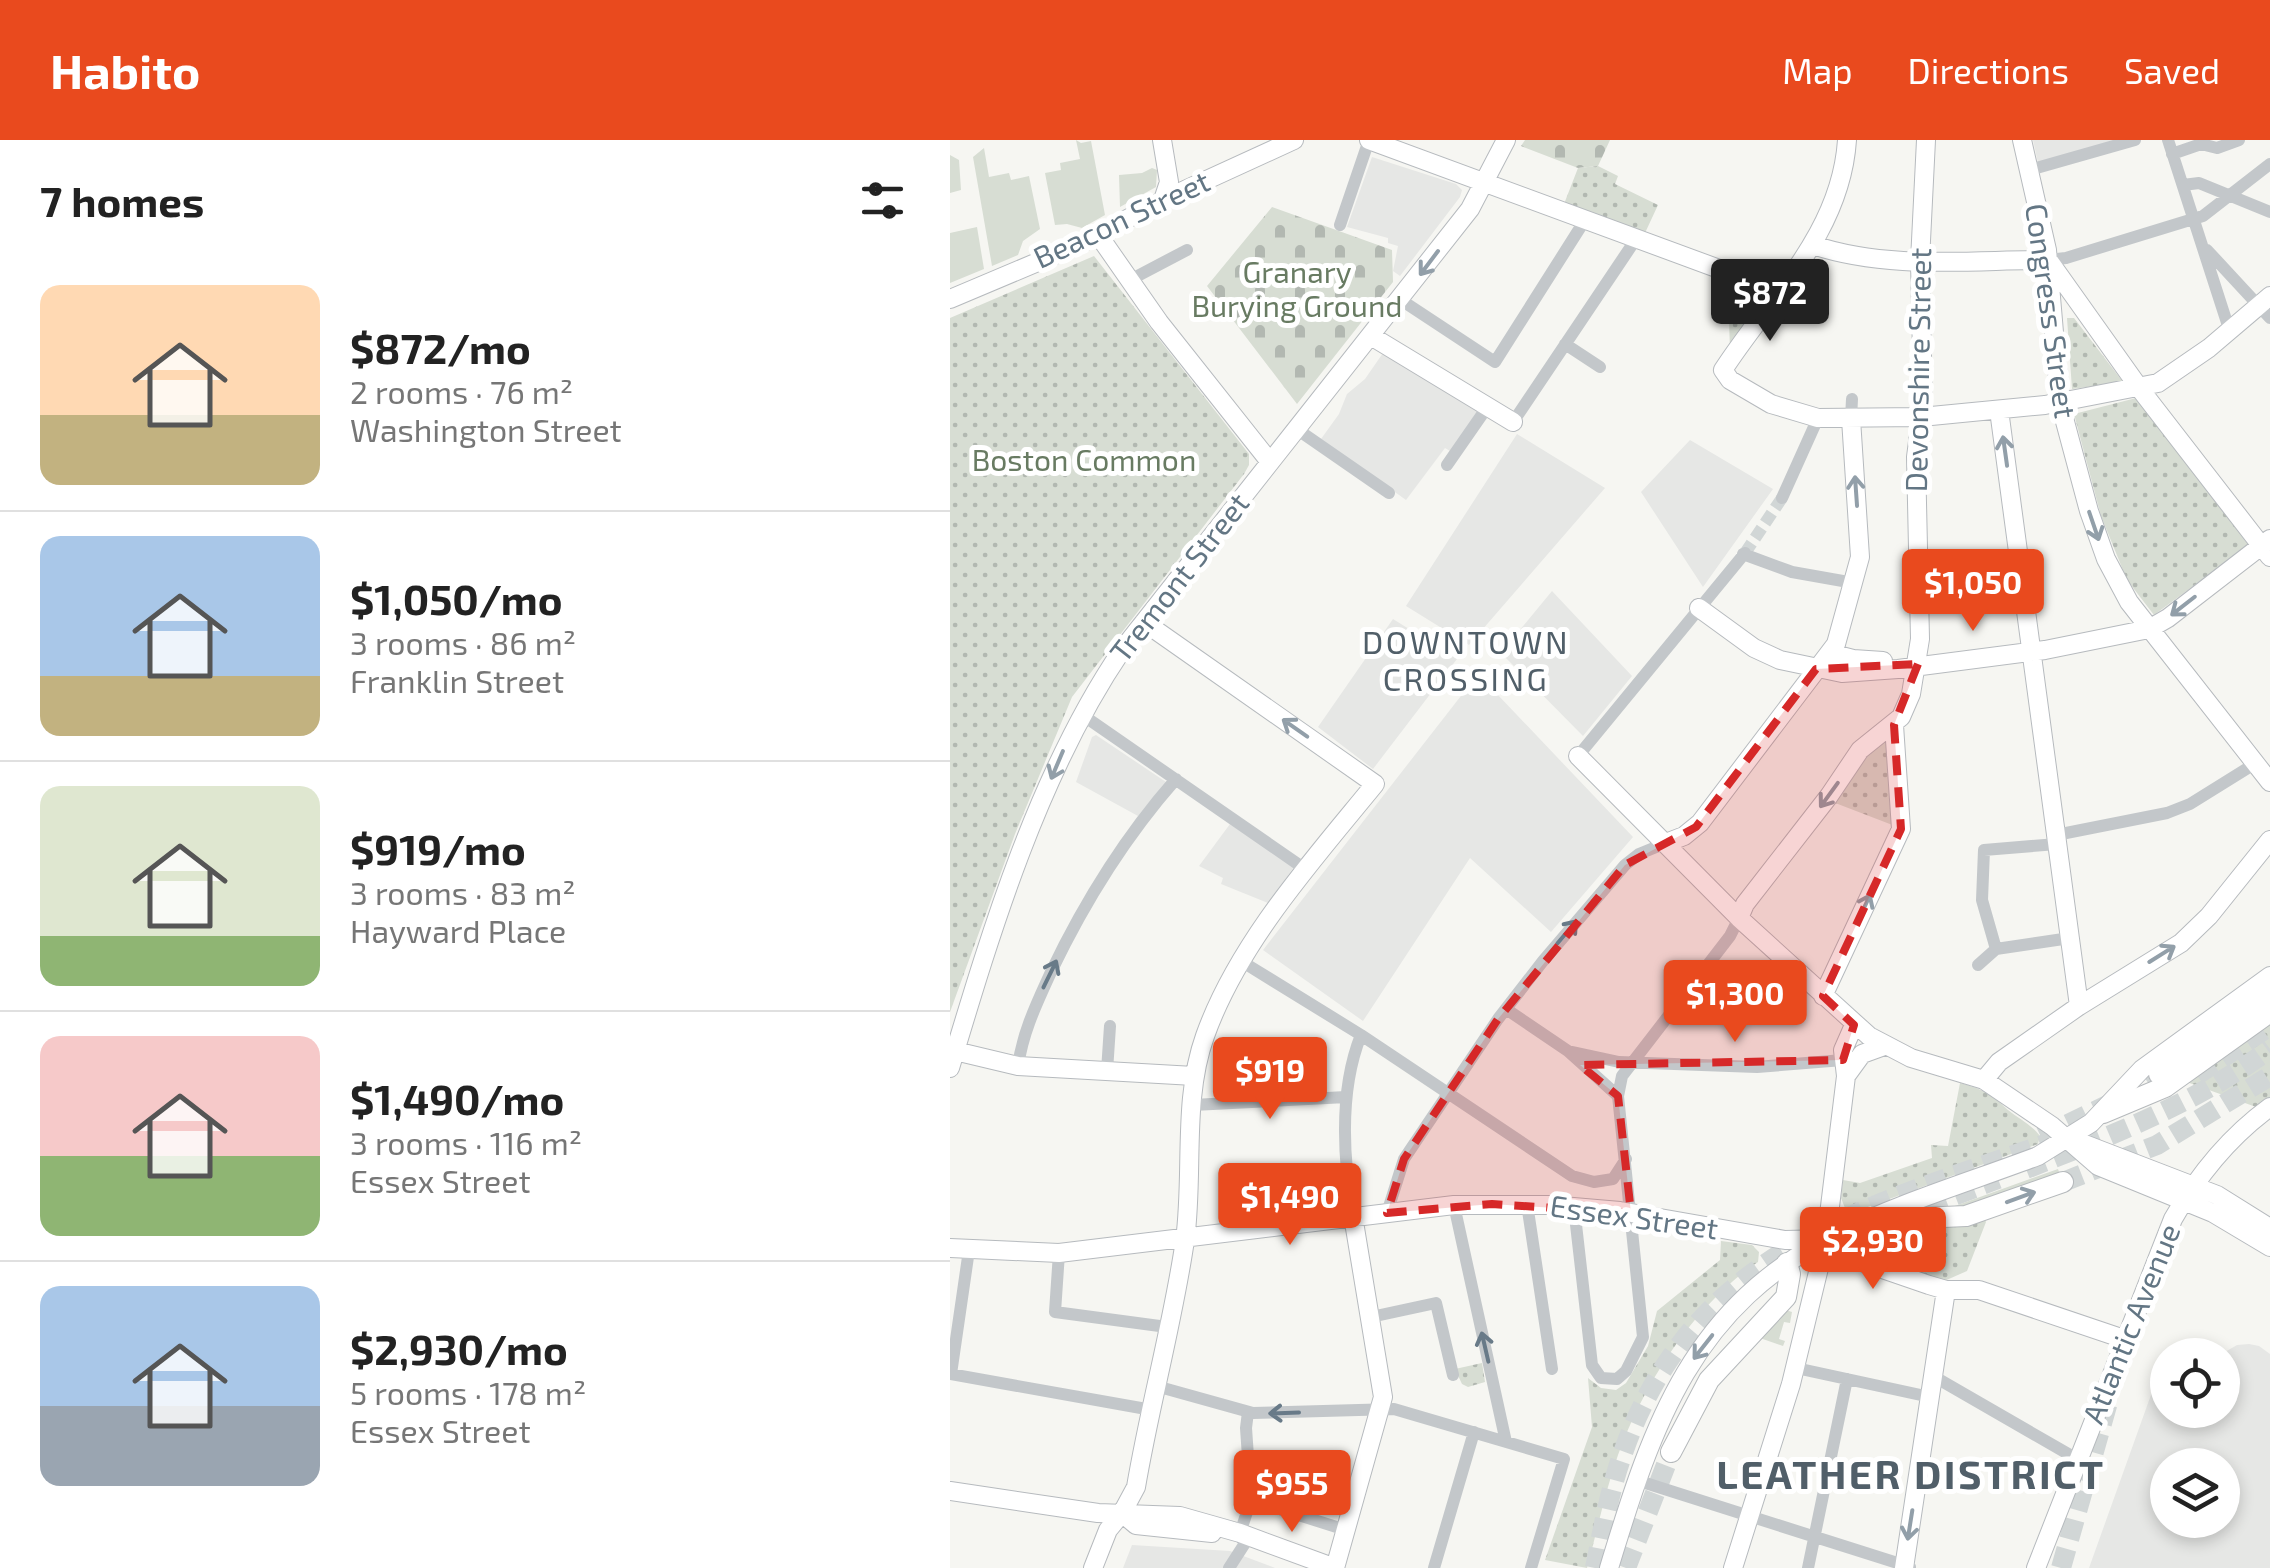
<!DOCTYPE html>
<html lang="en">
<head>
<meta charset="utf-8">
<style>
	body { margin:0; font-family:"Exo 2",sans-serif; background:#f6f6f6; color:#222; height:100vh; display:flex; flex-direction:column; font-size:38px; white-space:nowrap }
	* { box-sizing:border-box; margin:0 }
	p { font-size:32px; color:#767676 }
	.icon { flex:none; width:55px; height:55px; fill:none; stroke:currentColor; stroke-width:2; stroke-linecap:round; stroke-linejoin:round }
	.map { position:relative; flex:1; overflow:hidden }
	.side { display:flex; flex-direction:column; background:#fff; width:950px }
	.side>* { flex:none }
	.fabs { position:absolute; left:1200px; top:1198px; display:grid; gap:20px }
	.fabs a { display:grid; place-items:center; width:90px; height:90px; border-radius:50%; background:#fff; box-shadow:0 5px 15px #0003; font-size:50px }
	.price { position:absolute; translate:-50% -85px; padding:0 22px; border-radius:10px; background:#e94a1e; color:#fff; font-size:32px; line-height:65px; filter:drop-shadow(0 2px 5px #0008) }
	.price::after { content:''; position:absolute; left:50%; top:60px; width:30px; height:22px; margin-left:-15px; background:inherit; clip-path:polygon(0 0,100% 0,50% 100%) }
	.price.current { background:#222; color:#fff }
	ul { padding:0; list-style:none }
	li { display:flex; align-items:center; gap:30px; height:250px; padding:0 40px }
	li+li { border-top:2px solid #e0e0e0 }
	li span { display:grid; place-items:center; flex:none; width:280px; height:200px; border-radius:20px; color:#555 }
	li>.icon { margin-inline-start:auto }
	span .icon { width:120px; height:120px; fill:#fffc; stroke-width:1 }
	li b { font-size:42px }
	h2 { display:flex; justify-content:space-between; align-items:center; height:120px; padding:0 40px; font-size:42px }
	header { display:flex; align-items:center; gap:60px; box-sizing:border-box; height:140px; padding:0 50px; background:#e94a1e; color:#fff }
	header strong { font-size:48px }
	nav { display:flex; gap:55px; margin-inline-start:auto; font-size:35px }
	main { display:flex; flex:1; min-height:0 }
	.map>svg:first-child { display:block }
	.built { fill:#e6e7e5; fill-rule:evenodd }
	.green { fill:#d7ddd3 }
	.cemetery { fill:url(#cemetery-stones) }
	.park { fill:url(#park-dots) }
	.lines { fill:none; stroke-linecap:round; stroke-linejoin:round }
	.minor-tunnel { stroke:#d1d6d6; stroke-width:12; stroke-dasharray:12 6; stroke-linecap:butt }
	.highway-tunnel { stroke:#d1d6d6; stroke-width:20; stroke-dasharray:20 10; stroke-linecap:butt }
	.major-casing { stroke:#b6babe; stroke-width:20 }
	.highway-casing { stroke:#b5b9bc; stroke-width:22 }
	.minor { stroke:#c3c7ca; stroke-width:12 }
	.major { stroke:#fff; stroke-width:18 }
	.highway { stroke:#fff; stroke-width:20 }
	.oneway { stroke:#929fa9 }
	.oneway2 { stroke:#687a88 }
	.marked { fill:#d62828; fill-opacity:0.2; stroke:#d62828; stroke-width:8; stroke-dasharray:20 12; stroke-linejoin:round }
	.labels { text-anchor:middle; stroke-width:10; stroke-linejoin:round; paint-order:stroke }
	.street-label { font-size:30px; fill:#637684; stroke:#fff }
	.park-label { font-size:30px; fill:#687b62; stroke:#fff }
	.neighbourhood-label { font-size:32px; letter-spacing:2.5px; fill:#515f69; stroke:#fff }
	.district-label { font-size:40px; font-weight:bold; letter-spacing:2.5px; fill:#515f69; stroke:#fff }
</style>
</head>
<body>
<header>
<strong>Habito</strong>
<nav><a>Map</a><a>Directions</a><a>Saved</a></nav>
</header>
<main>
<section class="side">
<h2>7 homes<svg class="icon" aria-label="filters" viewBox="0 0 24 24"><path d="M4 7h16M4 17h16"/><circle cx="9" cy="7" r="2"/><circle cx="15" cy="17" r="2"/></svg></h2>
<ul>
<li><span style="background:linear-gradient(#ffd9b3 65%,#c2b280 0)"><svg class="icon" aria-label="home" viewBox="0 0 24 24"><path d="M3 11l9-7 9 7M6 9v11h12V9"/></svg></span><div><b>$872/mo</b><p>2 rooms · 76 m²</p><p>Washington Street</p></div></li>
<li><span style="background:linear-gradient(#a9c7e8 70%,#c2b280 0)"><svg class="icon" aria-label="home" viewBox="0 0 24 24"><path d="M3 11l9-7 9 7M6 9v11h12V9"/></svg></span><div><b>$1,050/mo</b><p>3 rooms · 86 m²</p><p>Franklin Street</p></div></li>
<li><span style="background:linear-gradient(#dfe7d0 75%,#8fb573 0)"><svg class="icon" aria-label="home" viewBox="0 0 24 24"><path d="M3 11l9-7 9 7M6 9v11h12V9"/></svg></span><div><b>$919/mo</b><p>3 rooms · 83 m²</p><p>Hayward Place</p></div></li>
<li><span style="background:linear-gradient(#f6c9c9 60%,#8fb573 0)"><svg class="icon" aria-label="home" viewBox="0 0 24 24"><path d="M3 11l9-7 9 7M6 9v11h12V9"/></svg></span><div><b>$1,490/mo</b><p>3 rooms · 116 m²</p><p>Essex Street</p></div></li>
<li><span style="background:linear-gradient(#a9c7e8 60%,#9aa5b1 0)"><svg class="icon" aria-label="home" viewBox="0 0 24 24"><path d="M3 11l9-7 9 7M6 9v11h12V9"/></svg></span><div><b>$2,930/mo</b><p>5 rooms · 178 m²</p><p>Essex Street</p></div></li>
</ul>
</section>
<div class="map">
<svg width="1320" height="1428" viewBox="0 0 1320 1428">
	<defs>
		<pattern id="cemetery-stones" width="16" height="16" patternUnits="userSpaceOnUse" patternTransform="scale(2.5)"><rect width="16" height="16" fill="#d7ddd3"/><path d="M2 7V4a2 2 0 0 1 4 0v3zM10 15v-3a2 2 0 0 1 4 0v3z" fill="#b2b8b1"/></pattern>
		<pattern id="park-dots" width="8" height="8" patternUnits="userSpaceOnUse" patternTransform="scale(2.5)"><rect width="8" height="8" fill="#d7ddd3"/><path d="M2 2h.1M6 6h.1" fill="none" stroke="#b2b8b1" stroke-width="1.8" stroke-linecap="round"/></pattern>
	</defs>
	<rect width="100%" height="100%" fill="#f6f6f2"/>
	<path class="built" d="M1083 0H1168L1088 23Z
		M422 17 506 44 512 50 510 57 450 136 443 131 448 106 438 103V98L397 87Z
		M433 213 530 272 500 311 495 308 456 360 371 299 389 274 397 254 415 239Z
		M567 294 655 348 519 505 456 466Z
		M740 300 823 349 753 447 691 352Z
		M602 451 682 536 633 596 551 513Z
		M443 479 507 519 423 629 368 587Z
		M528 534 683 697 601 792 520 718 413 881 313 810Z
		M146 595 216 642 188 676 126 642 142 597Z
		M280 684 344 727 318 763 271 744 273 738 249 726Z
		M1299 1204 1309 1206 1320 1214V1428H1139L1202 1252 1217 1258 1218 1270H1272L1270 1215 1287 1205ZM1218 1325H1272V1380H1218Z
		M182 1405 280 1411 325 1428H173Z"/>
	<path class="green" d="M126 0 131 3 141 1 155 75 132 88 117 84 105 85 95 33 111 30 110 23 130 19Z
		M34 8 39 37 59 33 61 40 79 36 90 89 73 101 68 115 42 126 23 17Z
		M0 15 9 20 11 50 0 53Z
		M202 28 207 30 206 47 170 67 169 35 192 33Z
		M27 87 34 129 0 143V93Z
		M1108 1029 1110 1035 1037 1062 1005 1069V1066Z
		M836 1170 842 1172 840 1183 834 1182 829 1199 835 1201 833 1206 807 1197Z"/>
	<path class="cemetery" d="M575 0H660L648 26 628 28 571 6Z
		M322 67 442 110 443 142 347 264 257 146Z"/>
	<path class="park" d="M648 26 668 36 665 44 708 65 695 93 614 64 628 28Z
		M144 116 299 314V325L294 334 122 557 65 694 0 872V178Z
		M773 139 818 154 780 210 779 181 770 144Z
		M1117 178H1124L1173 242 1122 249Z
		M1190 257 1300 404 1204 475 1177 440 1151 376 1124 274Z
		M931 600H937L945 686 880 661Z
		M1320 879V957L1306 967 1234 941Z
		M1010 943C1035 950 1040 953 1058 970 1069 979 1082 985 1090 996L1088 1004 907 1071 895 1068 891 1058 893 1040 910 1043 982 1018 981 1005 998 1006Z
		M1034 1077 1036 1082 1017 1131 992 1142 919 1118 910 1108 975 1084Z
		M771 1101 802 1105 809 1112 808 1122C744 1165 694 1243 668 1315 655 1352 647 1391 637 1428L595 1420 642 1287 638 1238 651 1248 666 1250 676 1243 698 1206 707 1171 770 1120Z
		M532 1223 535 1242 518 1247 512 1244 505 1229Z"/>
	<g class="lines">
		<path class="minor-tunnel" d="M795 413 832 358"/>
		<path class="highway-tunnel" d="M1247 935 1320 886
			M1091 997 1172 958 1209 934
			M1076 1029C1160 996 1246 963 1320 909
			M1113 1042 1207 1005 1320 936
			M949 1077 1048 1039
			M645 1428C653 1388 660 1348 674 1310 746 1106 925 1064 1107 1000
			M676 1428 721 1312
			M1111 1428 1158 1262"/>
		<g class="major-casing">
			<path id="major" d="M212 0 219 42 213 60
				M419 0 829 151
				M897 0C891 93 821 156 773 230L780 240 821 264 868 278 971 277 1095 265 1208 243 1259 208 1320 156
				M1072 0 1097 110 1110 263 1139 371 1156 419 1179 462 1320 642
				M149 96 209 182 320 322
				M863 105C938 130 1020 120 1098 120
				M1099 121 1190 249 1320 417
				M0 159 128 105 213 60 344 0
				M421 196 563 282
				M1049 270 1129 866
				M749 468 804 508 830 520 892 533 948 529 1095 510 1199 489 1218 478 1320 399
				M880 513 903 519 933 521
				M628 616 789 778 919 896 961 918 1034 940 1102 986 1148 1026 1263 1073 1320 1107
				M716 703 734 696 750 683 886 504 910 417 901 279
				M789 778 795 764 879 656 910 610 951 577 961 554 970 499 966 317 973 263 970 121 976 0
				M873 856 951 689 944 585
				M5 911 68 926 244 936
				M0 928C42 788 89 632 172 510L520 69 556 0
				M896 936 912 914 934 906
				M1034 940 1049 922 1129 866 1231 803 1259 776 1320 700
				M1124 1000 1267 1055 1320 1088
				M0 1108 109 1113 504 1065H600L670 1071 835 1100 876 1099 912 1122 979 1145 996 1150H1029L1174 1199
				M0 1351 148 1373 230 1376 290 1393 385 1428 433 1257 403 1076
				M173 1374 186 1385 262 1393
				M143 1428 158 1390 172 1373 186 1347C200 1264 223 1183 235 1100 244 1033 232 960 255 896 288 803 363 720 425 644L194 482
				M659 1428C703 1283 742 1165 889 1093 952 1062 1022 1041 1088 1016L1141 983 1192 929 1320 836
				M783 1428 841 1244 876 1099 896 936 893 910 904 885
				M954 1428 996 1150
				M1086 1428 1223 1079C1248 1035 1279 997 1320 967"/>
		</g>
		<g class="highway-casing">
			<path id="highway" d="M1209 934 1320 853
				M1153 973 1215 947 1320 872
				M876 1099 903 1102 971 1078 1016 1076 1113 1042
				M721 1312 759 1240 836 1157 840 1134 837 1123"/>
		</g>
		<path class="minor" d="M1218 0 1280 192
			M1222 14 1251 4 1267 8 1289 0
			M1079 30 1185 0
			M1233 45 1249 43 1320 72
			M390 85 419 0
			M1257 110 1320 178
			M1098 120 1116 118 1253 76 1320 24
			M178 141 237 110
			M451 160 545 222 635 80
			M615 204 650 227
			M901 279 902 259
			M563 282 686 99
			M348 290 439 353
			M497 325 538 266
			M832 358 868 278
			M793 414 842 432 904 443
			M131 574 355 729
			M628 616 795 413
			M1106 695 1217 673 1240 664 1306 623
			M1046 809 1032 760 1034 710 1107 704
			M291 821 411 895 622 1036 644 1042 663 1039 676 1019
			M1028 825 1046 809 1120 798
			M556 869 618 911 668 956
			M618 911 669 922 807 927 893 920
			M68 926C73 891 87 863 101 832 135 761 174 698 226 639
			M157 931 160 886
			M243 965 396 957
			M577 1064 602 1229
			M504 1065 556 1302
			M624 1067 642 1225 651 1238 667 1239 676 1231 693 1197 668 956 672 936 780 796 789 778
			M437 1073 454 1019 548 879 593 821 675 725 689 714 716 703
			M403 1076C393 1018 389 950 411 895
			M109 1113 105 1172 217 1187
			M421 1177 486 1163 503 1235
			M846 1228 980 1257
			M0 1234 202 1270
			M1 1234 19 1110
			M983 1236 1127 1319
			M206 1246 303 1273 444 1269 614 1319 581 1428
			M686 1340 960 1427
			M301 1360 396 1390
			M290 1393 301 1360 296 1288 298 1272
			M279 1428 299 1397
			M484 1428 524 1292
			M858 1428 897 1239"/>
		<use href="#major" class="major"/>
		<use href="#highway" class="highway"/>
	</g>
	<defs><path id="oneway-shaft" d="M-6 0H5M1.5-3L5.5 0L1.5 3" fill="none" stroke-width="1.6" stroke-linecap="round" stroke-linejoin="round" transform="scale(2.5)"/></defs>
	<g class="oneway">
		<use href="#oneway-shaft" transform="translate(479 123) rotate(127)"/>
		<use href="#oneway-shaft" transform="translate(1055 311) rotate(-98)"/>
		<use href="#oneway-shaft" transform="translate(906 351) rotate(-94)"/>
		<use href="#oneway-shaft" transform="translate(1144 386) rotate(71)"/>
		<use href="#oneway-shaft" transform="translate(1233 466) rotate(142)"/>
		<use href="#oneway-shaft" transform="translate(345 588) rotate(-145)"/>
		<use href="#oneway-shaft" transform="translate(107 625) rotate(113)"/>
		<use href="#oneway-shaft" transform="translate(879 655) rotate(126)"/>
		<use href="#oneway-shaft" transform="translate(914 768) rotate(-65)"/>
		<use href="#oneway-shaft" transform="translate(1212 814) rotate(-32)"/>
		<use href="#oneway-shaft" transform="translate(1071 1057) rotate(-20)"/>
		<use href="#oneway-shaft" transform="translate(753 1207) rotate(128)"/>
		<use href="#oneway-shaft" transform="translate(960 1385) rotate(99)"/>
	</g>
	<g class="oneway2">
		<use href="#oneway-shaft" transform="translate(617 792) rotate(-50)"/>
		<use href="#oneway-shaft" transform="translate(100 834) rotate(-64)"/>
		<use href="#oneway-shaft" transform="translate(535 1207) rotate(-103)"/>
		<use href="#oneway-shaft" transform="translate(334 1273) rotate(178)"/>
	</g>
	<path class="marked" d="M968 524 944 585 951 689 873 856 904 885 893 920 630 925 668 956 681 1073 542 1064 437 1073 454 1019 548 879 675 725 746 687 866 529Z"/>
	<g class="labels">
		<g class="street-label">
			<text transform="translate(172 80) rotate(-25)" y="10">Beacon Street</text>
			<text transform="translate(1100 171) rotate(82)" y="10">Congress Street</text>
			<text transform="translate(969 230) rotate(-89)" y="10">Devonshire Street</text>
			<text transform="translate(230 438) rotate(-52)" y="10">Tremont Street</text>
			<text transform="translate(684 1078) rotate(8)" y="10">Essex Street</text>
			<text transform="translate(1182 1184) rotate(-68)" y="10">Atlantic Avenue</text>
		</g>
		<g class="park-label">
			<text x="347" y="143">Granary<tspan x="347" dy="34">Burying Ground</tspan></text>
			<text x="134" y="331">Boston Common</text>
		</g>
		<g class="neighbourhood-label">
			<text x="516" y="514">DOWNTOWN<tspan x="516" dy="37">CROSSING</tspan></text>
		</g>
		<g class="district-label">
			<text x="961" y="1349">LEATHER DISTRICT</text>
		</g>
	</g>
</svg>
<div class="fabs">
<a><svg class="icon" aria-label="locate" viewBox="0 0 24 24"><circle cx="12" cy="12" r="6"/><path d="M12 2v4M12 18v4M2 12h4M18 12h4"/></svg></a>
<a><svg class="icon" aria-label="layers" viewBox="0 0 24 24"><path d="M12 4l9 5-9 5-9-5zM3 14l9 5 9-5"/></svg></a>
</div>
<b class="price current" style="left:820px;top:204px">$872</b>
<b class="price" style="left:1023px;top:494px">$1,050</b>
<b class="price" style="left:785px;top:905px">$1,300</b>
<b class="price" style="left:320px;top:982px">$919</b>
<b class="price" style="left:340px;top:1108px">$1,490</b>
<b class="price" style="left:923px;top:1152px">$2,930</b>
<b class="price" style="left:342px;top:1395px">$955</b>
</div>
</main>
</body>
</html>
